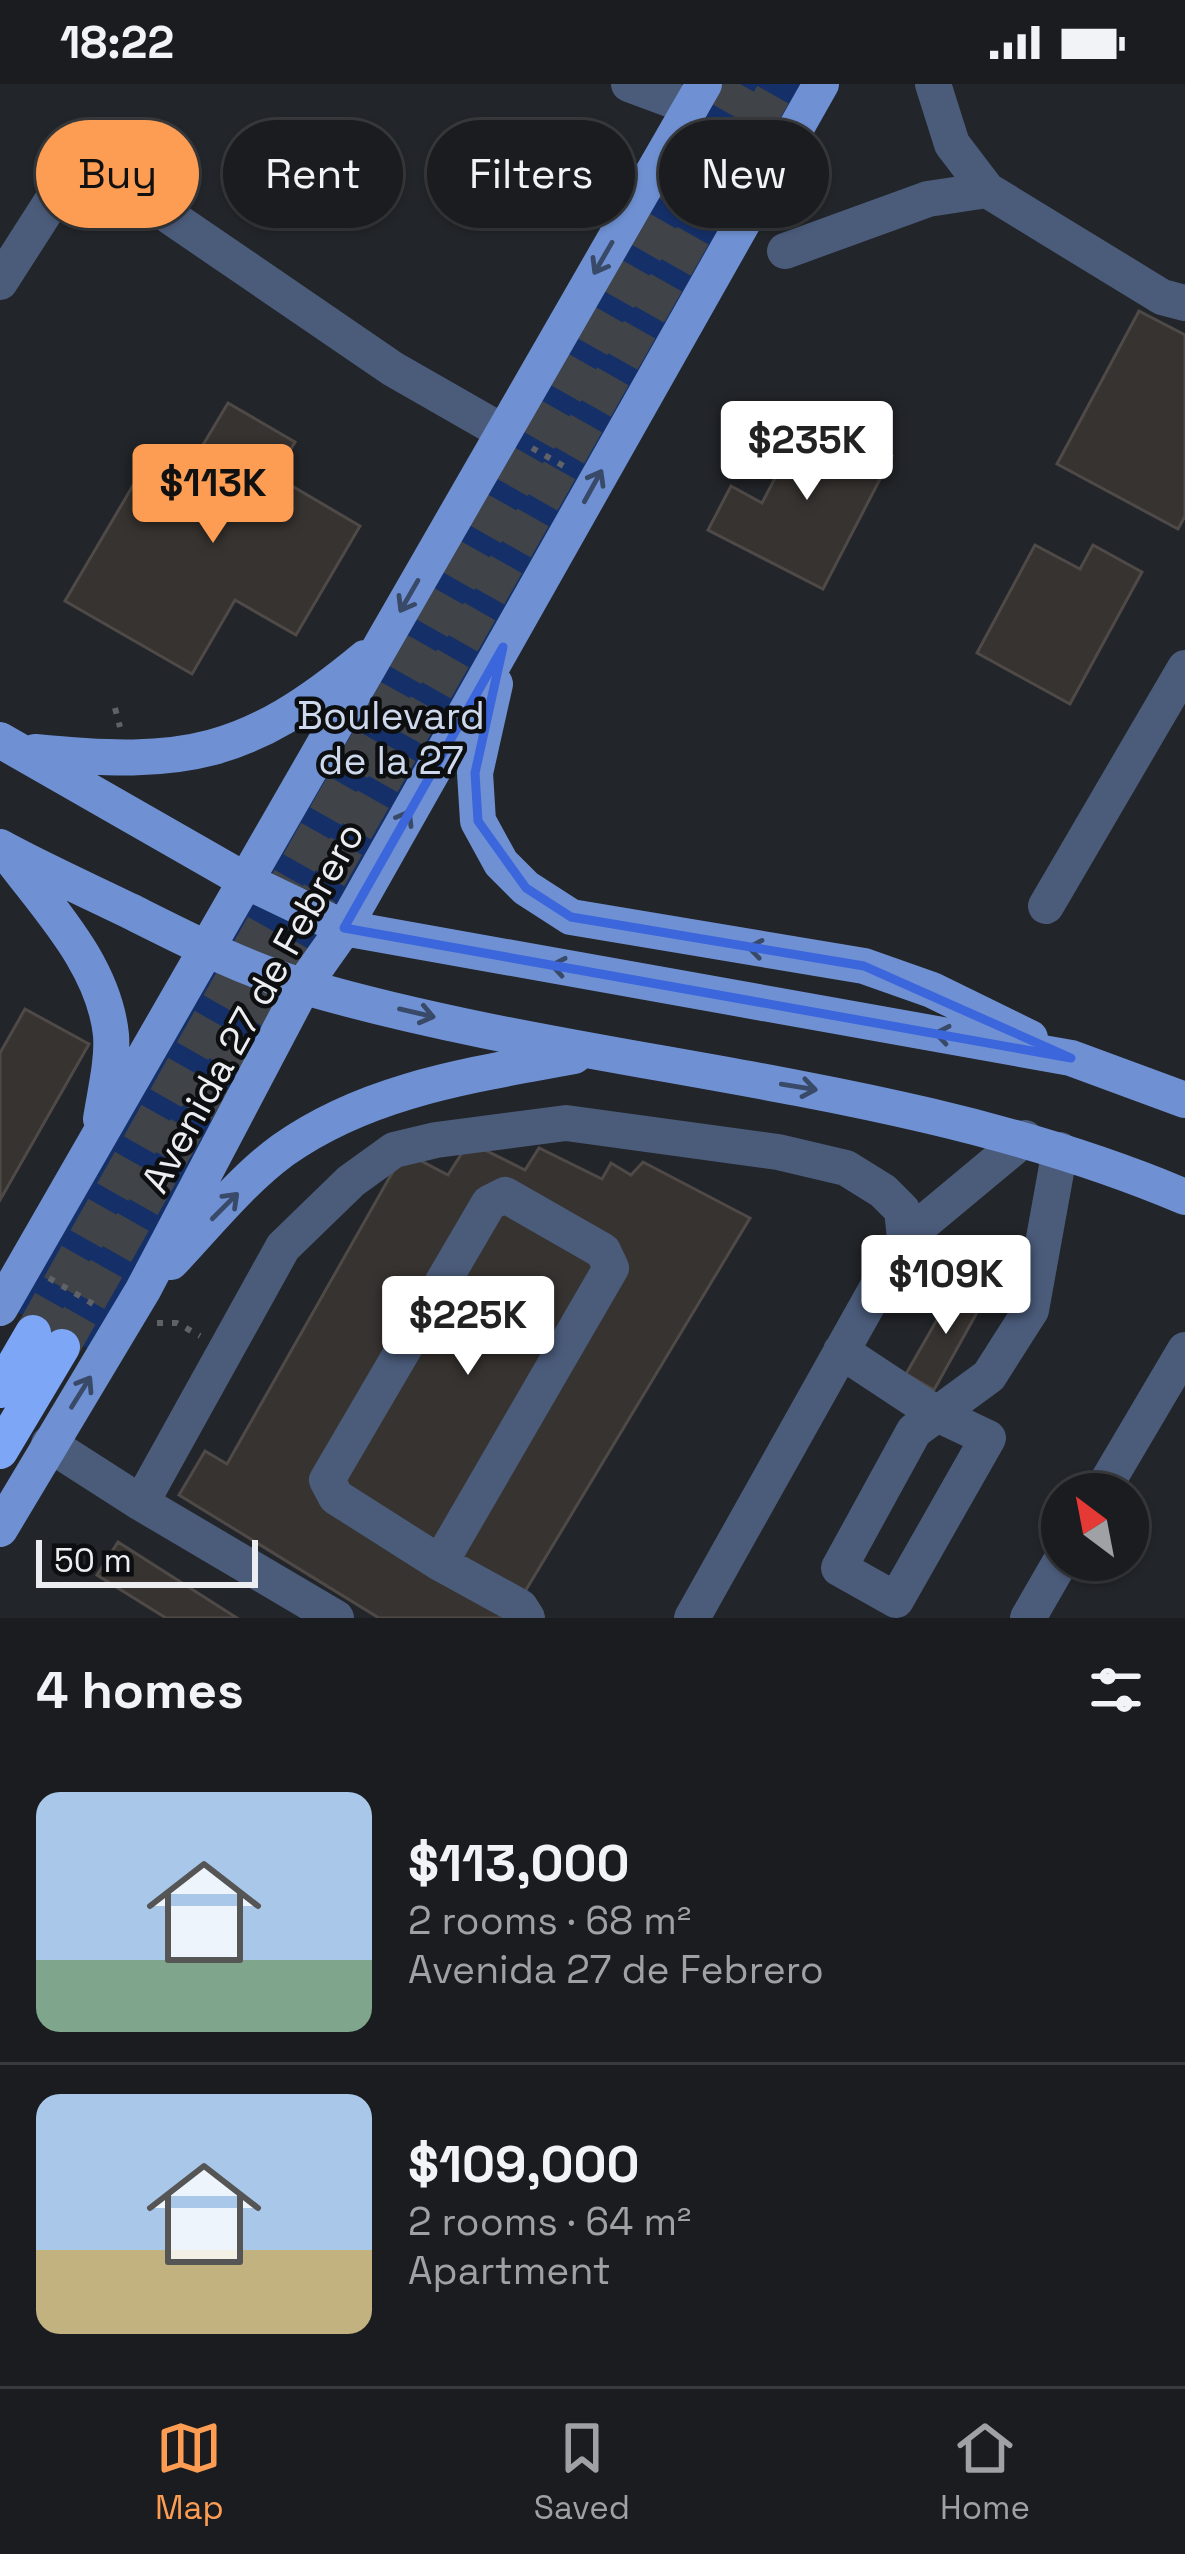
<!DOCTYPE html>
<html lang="en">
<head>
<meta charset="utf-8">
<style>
	body { margin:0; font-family:"Space Grotesk",sans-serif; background:#232528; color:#f1f3f6; height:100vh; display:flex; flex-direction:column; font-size:45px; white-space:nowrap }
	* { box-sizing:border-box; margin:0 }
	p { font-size:39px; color:#9fa1a4 }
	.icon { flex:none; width:66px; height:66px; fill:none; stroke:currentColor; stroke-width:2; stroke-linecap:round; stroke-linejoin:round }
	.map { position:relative; height:1534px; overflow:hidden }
	.sheet { display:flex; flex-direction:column; background:#1a1c1f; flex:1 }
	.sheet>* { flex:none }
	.banner { position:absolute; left:36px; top:36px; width:1113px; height:108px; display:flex; gap:24px }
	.needle { width:78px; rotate:328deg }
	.tools { position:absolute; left:1041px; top:1389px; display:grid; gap:24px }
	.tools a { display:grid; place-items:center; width:108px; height:108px; border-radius:50%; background:#1a1c1f; box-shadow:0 3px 9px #0004,0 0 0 3px #383a3d; font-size:60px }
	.scale { position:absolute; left:36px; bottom:30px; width:222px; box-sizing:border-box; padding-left:12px; border:6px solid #ebedf0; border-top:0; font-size:33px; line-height:42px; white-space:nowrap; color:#ebedf0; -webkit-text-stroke:9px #0d0e10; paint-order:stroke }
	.price { position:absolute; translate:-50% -102px; padding:0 27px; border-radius:12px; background:#fff; color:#222; font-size:39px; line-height:78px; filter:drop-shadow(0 3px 6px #0008) }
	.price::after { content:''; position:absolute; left:50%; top:72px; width:36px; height:27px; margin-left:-18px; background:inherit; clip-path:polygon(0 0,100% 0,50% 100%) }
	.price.selected { background:#fc9d53; color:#111 }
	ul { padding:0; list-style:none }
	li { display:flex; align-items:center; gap:36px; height:300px; padding:0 36px }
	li+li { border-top:3px solid #383a3d }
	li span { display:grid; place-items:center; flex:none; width:336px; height:240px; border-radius:24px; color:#555 }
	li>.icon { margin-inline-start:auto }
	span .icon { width:144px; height:144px; fill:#fffc; stroke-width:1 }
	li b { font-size:51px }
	h2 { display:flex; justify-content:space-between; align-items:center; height:144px; padding:0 36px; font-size:51px }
	.pill { padding:0 42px; border-radius:54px; background:#1a1c1f; box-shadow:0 3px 9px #0004,0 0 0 3px #383a3d; font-size:42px; line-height:108px }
	.pill.selected { background:#fc9d53; color:#111 }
	.status { display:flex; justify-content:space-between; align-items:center; height:84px; padding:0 60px; background:#1a1c1f; direction:ltr }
	.status svg { height:33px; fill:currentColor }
	.dock { display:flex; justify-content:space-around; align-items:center; height:168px; border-top:3px solid #383a3d; background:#1a1c1f; font-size:33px; color:#9fa1a4 }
	.dock a { display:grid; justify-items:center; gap:6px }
	.dock .selected { color:#fc9d53 }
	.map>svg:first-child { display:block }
	.green { fill:#153068 }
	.building { fill:#373330; stroke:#4f4a47; stroke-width:3 }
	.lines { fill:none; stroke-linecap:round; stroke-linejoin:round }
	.highway-tunnel { stroke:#404347; stroke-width:36; stroke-dasharray:36 18; stroke-linecap:butt }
	.path { stroke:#5f6266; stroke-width:6; stroke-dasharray:6 9; stroke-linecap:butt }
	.minor { stroke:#4b5c7b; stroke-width:36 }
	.major { stroke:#6f91d3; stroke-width:36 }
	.highway { stroke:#7da7f6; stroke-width:36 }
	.oneway { stroke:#394968 }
	.marked { fill:none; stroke:#3c66dc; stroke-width:9; stroke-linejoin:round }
	.labels { text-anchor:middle; stroke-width:9; stroke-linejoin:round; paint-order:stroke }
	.park-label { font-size:39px; fill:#ced9ed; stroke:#0d0e10 }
	.street-label { font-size:39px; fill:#ebedf0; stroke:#0d0e10 }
</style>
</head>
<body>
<div class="status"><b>18:22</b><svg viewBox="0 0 49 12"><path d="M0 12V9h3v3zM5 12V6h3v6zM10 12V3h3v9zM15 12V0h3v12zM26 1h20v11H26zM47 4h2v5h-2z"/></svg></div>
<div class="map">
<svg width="1185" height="1534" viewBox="0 0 1185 1534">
	<rect width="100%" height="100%" fill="#222529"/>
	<path class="green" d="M714 0H810L89 1265 15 1227Z"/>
	<path class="building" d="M1139 227 1185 251V432L1178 445 1057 380Z
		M228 319 295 358 275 392 360 442 296 551 235 516 192 590 65 517 138 393 159 405 181 368 194 376Z
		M809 329 892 372 823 505 708 446 731 402 762 419Z
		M1035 461 1080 485 1093 461 1142 488 1070 620 977 569Z
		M25 925 89 960 0 1116V969Z
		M469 1058 525 1086 539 1064 602 1095 611 1079 631 1091 643 1078 750 1134 509 1534H379L179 1411 205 1367 227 1380 404 1068 448 1091Z
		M958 1199 985 1214 934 1306 906 1290Z
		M118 1458 237 1534H166L97 1491Z"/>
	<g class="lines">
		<path class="highway-tunnel" d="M33 1249 740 0
			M62 1263 779 0"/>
		<path class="path" d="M532 364 567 384
			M115 624 120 643
			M49 1194 100 1224
			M157 1239H177L200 1252"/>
		<path class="minor" d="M629 0 691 23
			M933 0 952 60 987 106 1162 213 1185 219
			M785 167 928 115 987 106
			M0 198 66 95 81 88H105L393 285 503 348
			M1046 822 1185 584
			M505 1111 603 1167 611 1184 440 1479 336 1413 327 1396 489 1119Z
			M905 1154 1025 1054
			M841 1267 935 1329 988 1354 896 1516 839 1484 914 1347 989 1292 1031 1226 1060 1066
			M49 1360 141 1419 283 1163 351 1097 394 1066 436 1056 566 1039 778 1068 846 1084 883 1107 902 1126 905 1154 692 1534
			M1100 1410 1185 1266
			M141 1419 336 1534
			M440 1479 520 1523 527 1534
			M1028 1534 1062 1475"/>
		<path class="major" d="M495 600 475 689 478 737 501 779 526 804 571 833 864 882 932 906 1030 954
			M0 656 248 798 344 844 1071 974 1185 1016
			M35 668C185 683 247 672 365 574
			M0 763C42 786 87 806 130 827 186 855 244 885 305 903 595 987 904 994 1185 1113
			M10 773C50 826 104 882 111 951 113 977 105 1009 101 1035
			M171 1178C206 1141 242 1096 283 1066 369 1005 473 991 574 972
			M0 1224 704 0
			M0 1445 143 1206 303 902 344 844 821 0"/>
		<path class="highway" d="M0 1306 33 1249
			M0 1367 62 1263"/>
	</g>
	<defs><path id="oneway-shaft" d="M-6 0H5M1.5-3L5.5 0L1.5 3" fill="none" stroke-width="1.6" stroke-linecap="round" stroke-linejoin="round" transform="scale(3)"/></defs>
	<g class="oneway">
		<use href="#oneway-shaft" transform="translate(603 174) rotate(120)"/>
		<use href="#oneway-shaft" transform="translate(593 402) rotate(-61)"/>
		<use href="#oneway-shaft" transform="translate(409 512) rotate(120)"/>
		<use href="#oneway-shaft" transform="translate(401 742) rotate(-60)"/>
		<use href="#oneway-shaft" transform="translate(765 866) rotate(-171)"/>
		<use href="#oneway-shaft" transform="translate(568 884) rotate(-170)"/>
		<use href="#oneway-shaft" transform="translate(417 929) rotate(13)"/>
		<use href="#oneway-shaft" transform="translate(952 952) rotate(-170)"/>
		<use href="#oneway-shaft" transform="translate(799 1003) rotate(9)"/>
		<use href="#oneway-shaft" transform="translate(225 1122) rotate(-45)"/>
		<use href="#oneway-shaft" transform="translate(81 1308) rotate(-58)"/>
	</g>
	<path class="marked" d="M503 563 475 689 478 737 526 804 571 833 864 882 1071 974 344 844Z"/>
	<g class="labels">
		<g class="park-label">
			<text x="391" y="645">Boulevard<tspan x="391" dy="45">de la 27</tspan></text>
		</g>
		<g class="street-label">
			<text transform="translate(252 923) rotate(-61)" y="14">Avenida 27 de Febrero</text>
		</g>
	</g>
</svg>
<div class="tools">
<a><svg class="needle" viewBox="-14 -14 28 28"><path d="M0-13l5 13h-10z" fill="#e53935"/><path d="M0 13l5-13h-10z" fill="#9fa1a4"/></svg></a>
</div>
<div class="scale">50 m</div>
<b class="price" style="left:807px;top:419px">$235K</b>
<b class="price selected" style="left:213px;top:462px">$113K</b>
<b class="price" style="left:946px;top:1253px">$109K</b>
<b class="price" style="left:468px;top:1294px">$225K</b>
<div class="banner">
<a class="pill selected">Buy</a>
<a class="pill">Rent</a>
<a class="pill">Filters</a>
<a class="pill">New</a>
</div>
</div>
<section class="sheet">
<h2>4 homes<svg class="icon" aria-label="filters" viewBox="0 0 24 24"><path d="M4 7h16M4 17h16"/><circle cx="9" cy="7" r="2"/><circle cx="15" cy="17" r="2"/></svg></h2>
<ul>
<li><span style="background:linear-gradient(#a9c7e8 70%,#7fa58c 0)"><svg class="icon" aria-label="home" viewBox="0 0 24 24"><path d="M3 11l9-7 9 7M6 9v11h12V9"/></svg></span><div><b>$113,000</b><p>2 rooms · 68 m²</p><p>Avenida 27 de Febrero</p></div></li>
<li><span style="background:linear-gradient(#a9c7e8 65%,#c2b280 0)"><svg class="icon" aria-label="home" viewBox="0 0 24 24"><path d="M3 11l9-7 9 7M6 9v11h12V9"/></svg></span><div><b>$109,000</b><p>2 rooms · 64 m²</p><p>Apartment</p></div></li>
</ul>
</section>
<nav class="dock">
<a class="selected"><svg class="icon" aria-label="map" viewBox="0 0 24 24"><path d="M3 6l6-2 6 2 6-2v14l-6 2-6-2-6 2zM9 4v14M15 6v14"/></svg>Map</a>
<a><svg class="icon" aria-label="saved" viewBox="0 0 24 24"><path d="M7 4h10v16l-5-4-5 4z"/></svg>Saved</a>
<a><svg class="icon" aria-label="home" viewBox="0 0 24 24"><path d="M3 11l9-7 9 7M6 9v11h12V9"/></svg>Home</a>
</nav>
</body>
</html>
